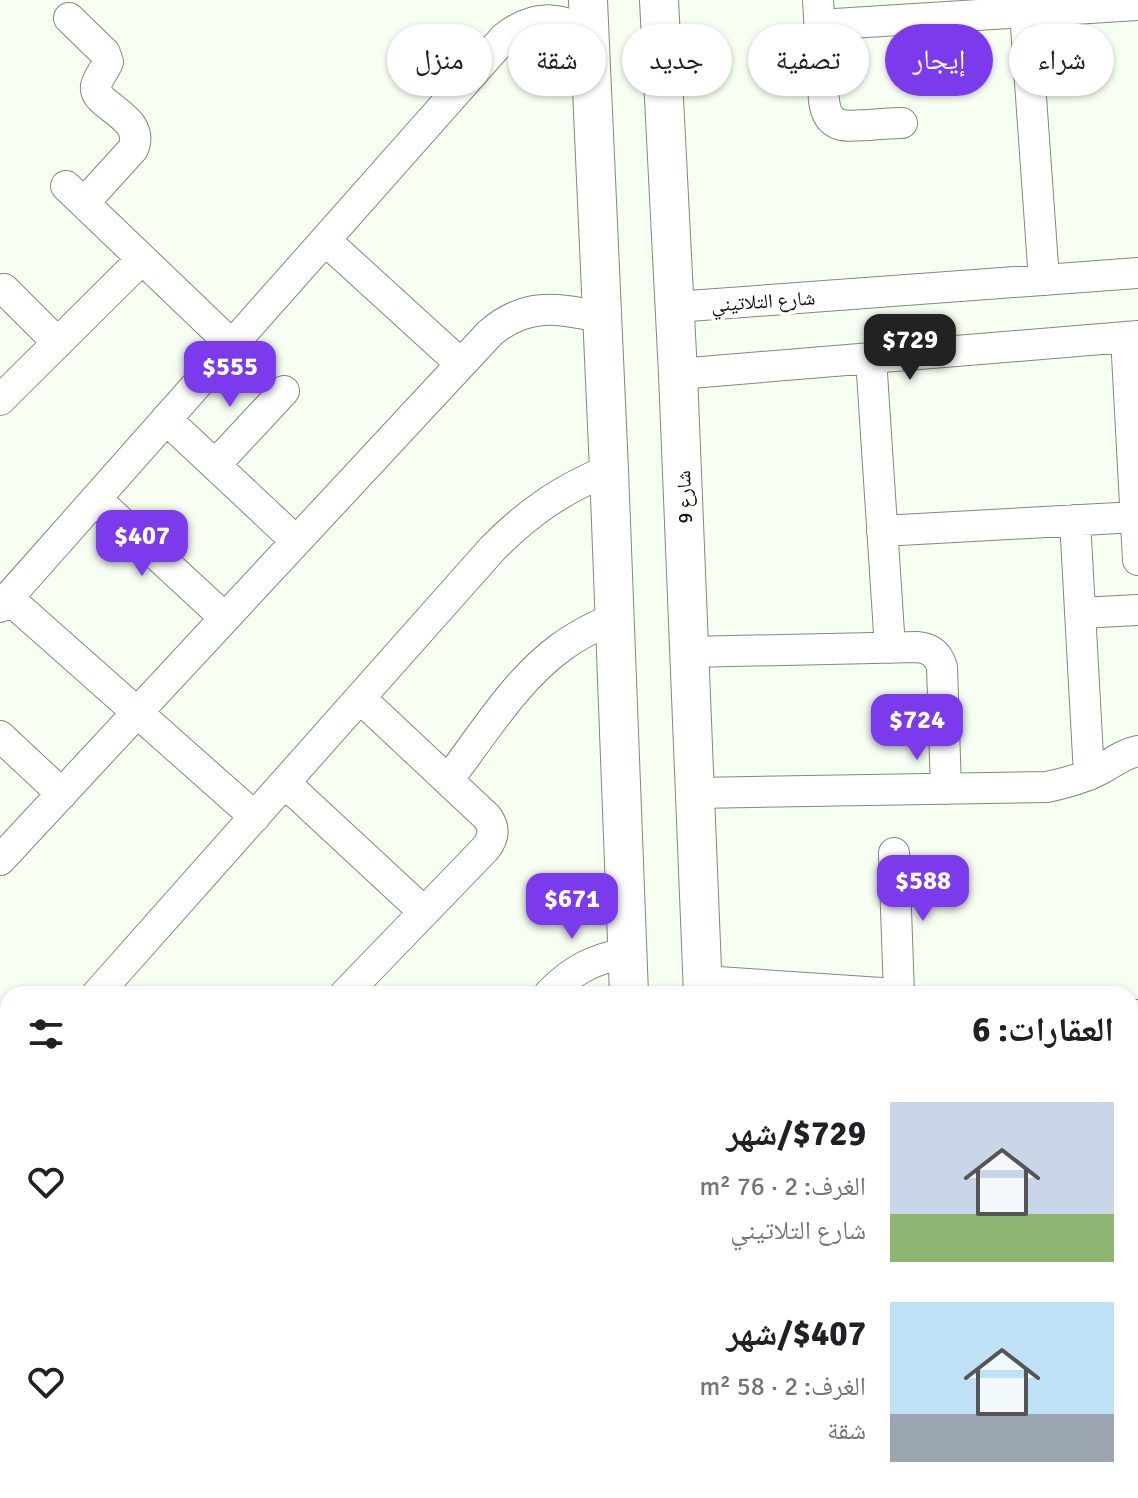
<!DOCTYPE html>
<html lang="ar">
<head>
<meta charset="utf-8">
<style>
	body { margin:0; font-family:Signika,"Noto Naskh Arabic",sans-serif; background:#f2f2f2; color:#202124; direction:rtl; height:100vh; display:flex; flex-direction:column; font-size:30px; white-space:nowrap }
	* { box-sizing:border-box; margin:0 }
	p { font-size:26px; color:#757577 }
	.icon { flex:none; width:44px; height:44px; fill:none; stroke:currentColor; stroke-width:2; stroke-linecap:round; stroke-linejoin:round }
	.map { position:relative; flex:1; overflow:hidden; direction:ltr }
	.details { position:absolute; left:0px; top:986px; width:1138px; height:512px; display:flex; flex-direction:column; background:#fff; border-radius:24px 24px 0 0; box-shadow:0 2px 6px #0004; direction:rtl }
	.details>* { flex:none }
	.top-card { position:absolute; left:24px; top:24px; width:1090px; height:72px; direction:rtl; display:flex; gap:16px }
	.price { position:absolute; translate:-50% -68px; padding:0 18px; border-radius:16px; background:#7c3aed; color:#fff; font-size:26px; line-height:52px; filter:drop-shadow(0 2px 4px #0008) }
	.price::after { content:''; position:absolute; left:50%; top:48px; width:24px; height:18px; margin-left:-12px; background:inherit; clip-path:polygon(0 0,100% 0,50% 100%) }
	.price.selected { background:#222; color:#fff }
	ul { padding:0; list-style:none }
	li { display:flex; align-items:center; gap:24px; height:200px; padding:0 24px }
	li span { display:grid; place-items:center; flex:none; width:224px; height:160px; border-radius:0px; color:#555 }
	li>.icon { margin-inline-start:auto }
	span .icon { width:96px; height:96px; fill:#fffc; stroke-width:1 }
	li b { font-size:34px }
	h2 { display:flex; justify-content:space-between; align-items:center; height:96px; padding:0 24px; font-size:34px }
	.chip { padding:0 28px; border-radius:36px; background:#fff; box-shadow:0 2px 6px #0004; font-size:28px; line-height:72px }
	.chip.selected { background:#7c3aed; color:#fff }
	.map>svg:first-child { display:block }
	.lines { fill:none; stroke-linecap:round; stroke-linejoin:round }
	.minor-casing { stroke:#7d8d72; stroke-width:32 }
	.major-casing { stroke:#7d8d72; stroke-width:40 }
	.minor { stroke:#fff; stroke-width:30 }
	.major { stroke:#fff; stroke-width:38 }
	.labels { text-anchor:middle; stroke-width:8; stroke-linejoin:round; paint-order:stroke }
	.street-label { font-size:20px; fill:#0b1107; stroke:#fff }
</style>
</head>
<body>
<div class="map">
<svg width="1138" height="1498" viewBox="0 0 1138 1498">
	<rect width="100%" height="100%" fill="#f7fef2"/>
	<g class="lines">
		<g class="minor-casing">
			<path id="minor" d="M818 0 824 101C828 130 846 126 869 125 880 124 891 123 902 123
				M1025 12 1044 280
				M69 18 105 53 108 62C105 70 98 77 96 86 92 106 147 116 133 149L84 203
				M819 25 1138 5
				M66 186 232 345
				M325 240 461 364
				M4 289 58 343
				M675 307 1138 273
				M1126 337 1138 560
				M871 358 890 648
				M678 374 1138 336
				M0 400 142 259
				M166 419 296 541
				M215 465 284 391
				M96 499 225 618
				M1075 520 1089 775
				M882 531 1136 517
				M8 598 255 817
				M0 607 504 38C535 13 556 18 590 32
				M1080 613 1138 610
				M690 652 917 647C930 648 938 654 942 667L946 789
				M0 736 62 794
				M448 780C482 736 515 681 560 648 577 635 596 626 614 618
				M285 783 424 912
				M696 793 1047 787C1066 783 1085 778 1103 768 1115 761 1124 754 1138 751
				M894 853 899 994
				M0 860 490 333C527 301 558 309 602 317
				M703 981 896 994
				M97 994 493 548C529 512 562 489 609 470
				M345 994 485 849C494 838 495 828 487 817L360 698
				M549 994C572 970 595 958 628 953
				M1130 1015H1138
				M1130 1046H1138
				M0 1103 8 1094
				M0 1156 8 1164
				M0 1354 8 1346
				M1130 1463H1138
				M364 1490 373 1498
				M896 1490V1498
				M98 1498 106 1490
				M613 1498 620 1490"/>
		</g>
		<g class="major-casing">
			<path id="major" d="M588 0 609 470 629 994
				M659 0 678 374 703 994
				M713 1490V1498
				M643 1498V1490"/>
		</g>
		<use href="#minor" class="minor"/>
		<use href="#major" class="major"/>
	</g>
	<g class="labels">
		<g class="street-label">
			<text transform="translate(763 301) rotate(-4)" y="7">شارع التلاتيني</text>
			<text transform="translate(684 497) rotate(-92)" y="7">شارع 9</text>
		</g>
	</g>
</svg>
<b class="price selected" style="left:910px;top:382px">$729</b>
<b class="price" style="left:230px;top:409px">$555</b>
<b class="price" style="left:142px;top:578px">$407</b>
<b class="price" style="left:917px;top:762px">$724</b>
<b class="price" style="left:923px;top:923px">$588</b>
<b class="price" style="left:572px;top:941px">$671</b>
<div class="top-card">
<a class="chip">شراء</a>
<a class="chip selected">إيجار</a>
<a class="chip">تصفية</a>
<a class="chip">جديد</a>
<a class="chip">شقة</a>
<a class="chip">منزل</a>
</div>
<section class="details">
<h2>العقارات: 6<svg class="icon" aria-label="filters" viewBox="0 0 24 24"><path d="M4 7h16M4 17h16"/><circle cx="9" cy="7" r="2"/><circle cx="15" cy="17" r="2"/></svg></h2>
<ul>
<li><span style="background:linear-gradient(#c9d6e8 70%,#8fb573 0)"><svg class="icon" aria-label="home" viewBox="0 0 24 24"><path d="M3 11l9-7 9 7M6 9v11h12V9"/></svg></span><div><b>$729/شهر</b><p>الغرف: 2 · 76 m²</p><p>شارع التلاتيني</p></div><svg class="icon" aria-label="heart" viewBox="0 0 24 24"><path d="M12 20l-8-8c-3-5 5-10 8-4 3-6 11-1 8 4z"/></svg></li>
<li><span style="background:linear-gradient(#bfe0f5 70%,#9aa5b1 0)"><svg class="icon" aria-label="home" viewBox="0 0 24 24"><path d="M3 11l9-7 9 7M6 9v11h12V9"/></svg></span><div><b>$407/شهر</b><p>الغرف: 2 · 58 m²</p><p>شقة</p></div><svg class="icon" aria-label="heart" viewBox="0 0 24 24"><path d="M12 20l-8-8c-3-5 5-10 8-4 3-6 11-1 8 4z"/></svg></li>
</ul>
</section>
</div>
</body>
</html>
